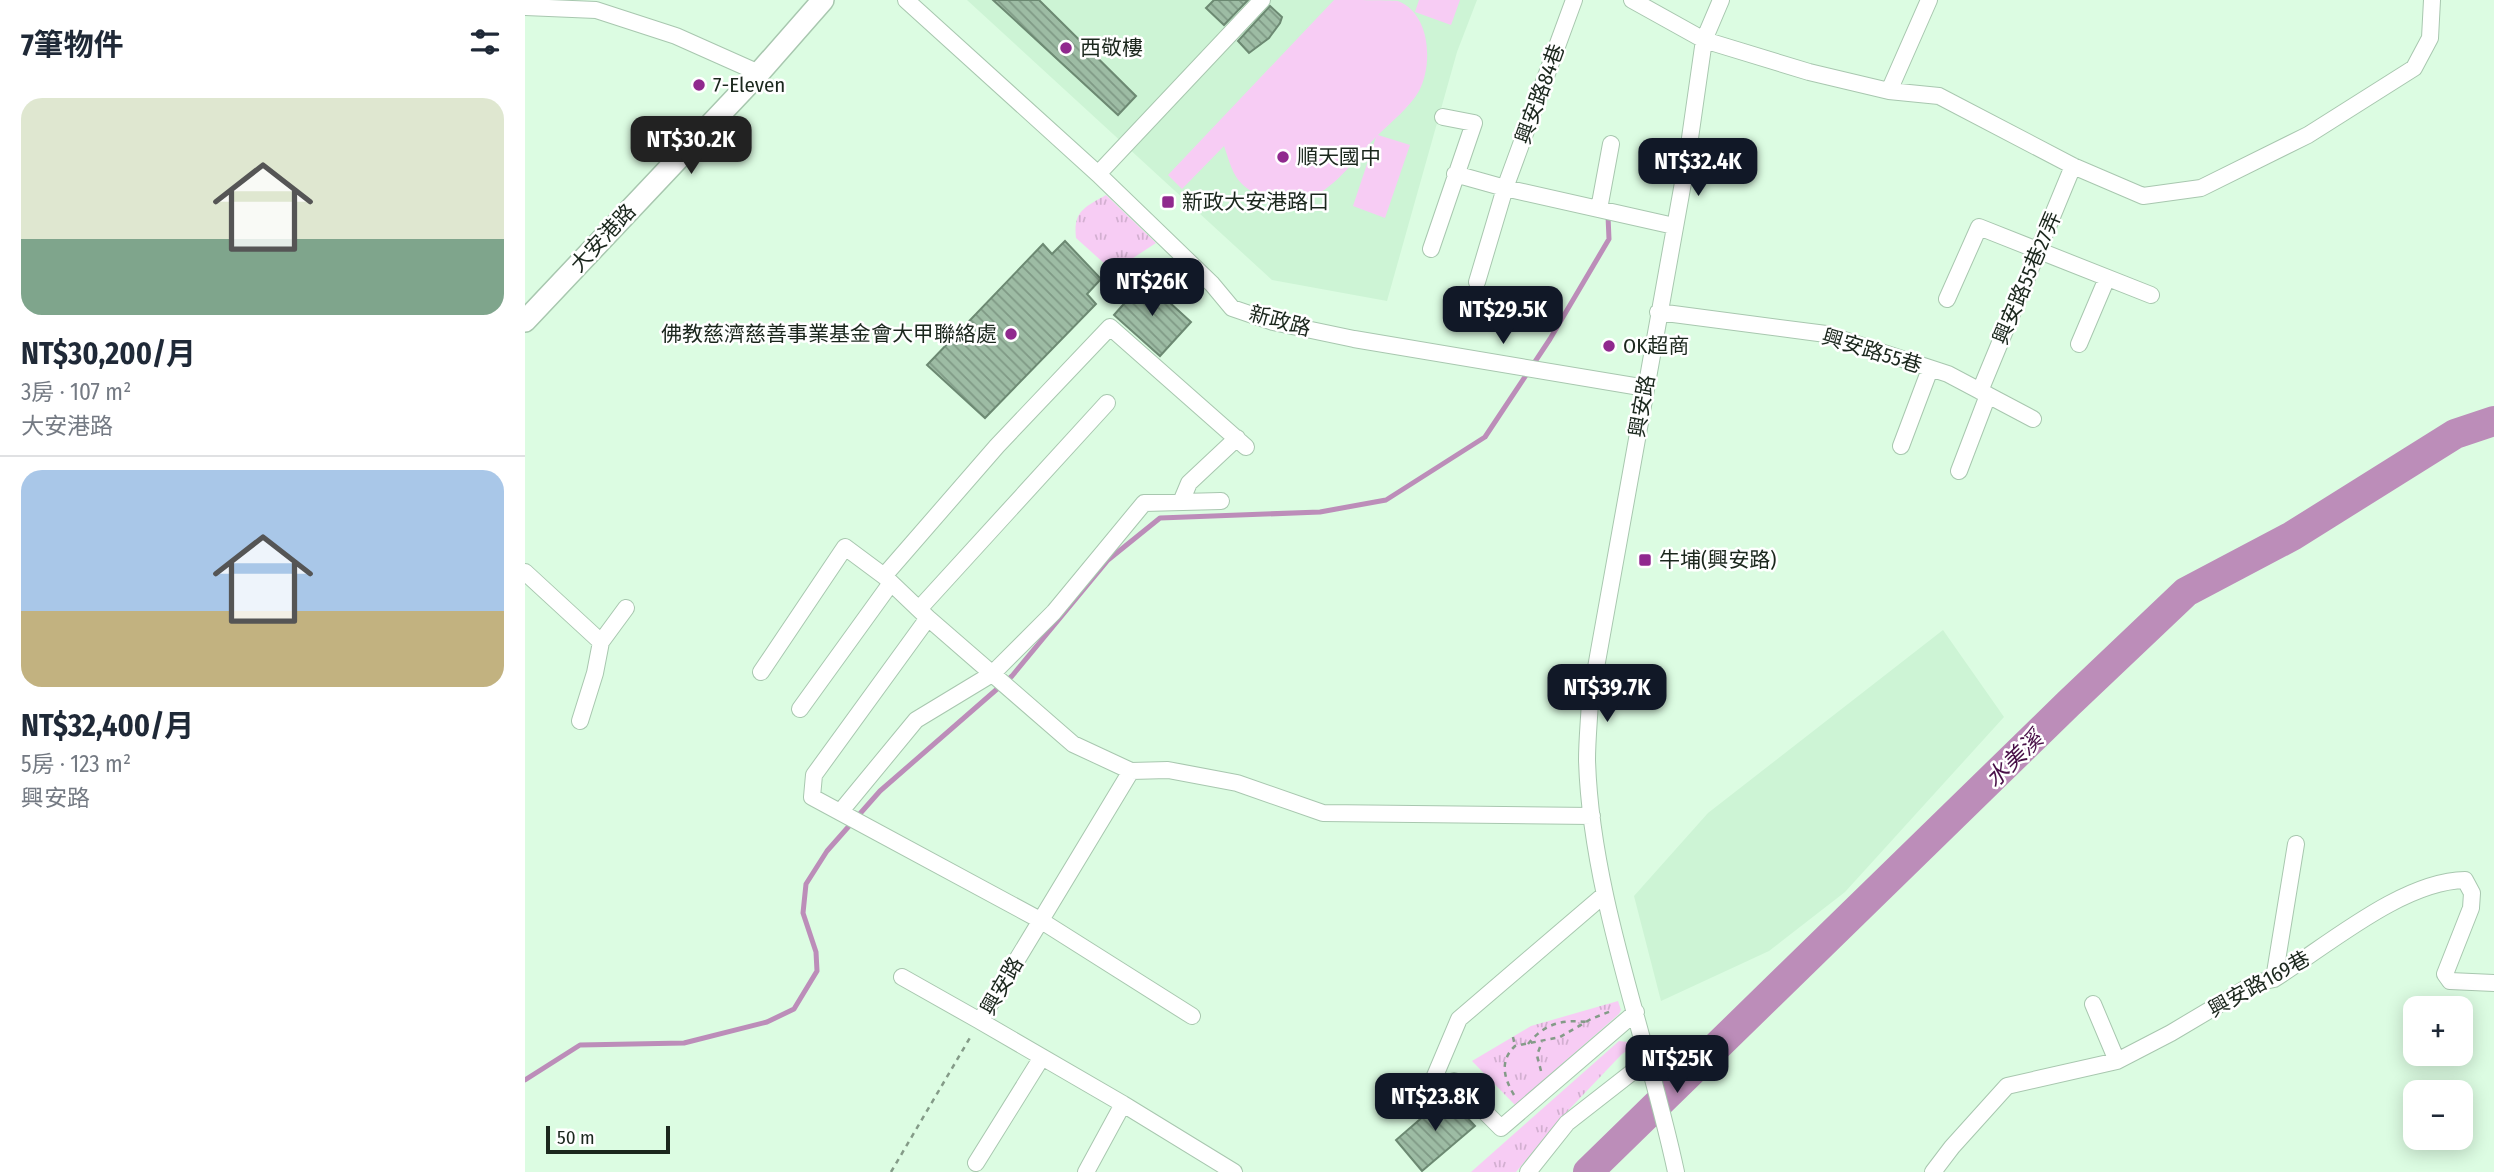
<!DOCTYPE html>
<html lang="zh-TW">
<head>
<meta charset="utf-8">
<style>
	body { margin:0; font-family:"Fira Sans Condensed","Noto Sans TC",sans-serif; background:#f6f6f7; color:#1f2937; height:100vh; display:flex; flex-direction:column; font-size:26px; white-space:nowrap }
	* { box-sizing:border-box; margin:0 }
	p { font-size:23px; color:#747a83 }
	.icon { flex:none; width:38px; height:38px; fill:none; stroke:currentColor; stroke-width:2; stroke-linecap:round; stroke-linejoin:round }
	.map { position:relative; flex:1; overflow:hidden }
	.panel { display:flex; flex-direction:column; background:#fff; width:525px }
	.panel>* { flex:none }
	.tools { position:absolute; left:1878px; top:996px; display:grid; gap:14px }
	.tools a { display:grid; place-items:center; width:70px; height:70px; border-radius:14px; background:#fff; box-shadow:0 4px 18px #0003; font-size:35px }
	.scale { position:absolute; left:21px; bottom:18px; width:124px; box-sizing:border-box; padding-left:7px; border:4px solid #1b271d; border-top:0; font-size:19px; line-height:24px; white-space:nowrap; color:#1b271d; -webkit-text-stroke:5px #fff; paint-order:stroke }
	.price { position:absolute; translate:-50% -60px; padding:0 16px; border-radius:14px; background:#111827; color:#fff; font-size:23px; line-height:46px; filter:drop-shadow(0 2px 4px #0008) }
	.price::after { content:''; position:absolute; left:50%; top:42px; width:21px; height:16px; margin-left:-10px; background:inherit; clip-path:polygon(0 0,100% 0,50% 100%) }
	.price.selected { background:#222; color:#fff }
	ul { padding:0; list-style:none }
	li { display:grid; align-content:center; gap:14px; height:371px; padding:0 21px }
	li+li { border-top:2px solid #e0e1e3 }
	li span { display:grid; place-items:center; height:217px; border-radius:21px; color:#555 }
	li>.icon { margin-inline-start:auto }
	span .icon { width:126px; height:126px; fill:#fffc; stroke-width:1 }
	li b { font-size:30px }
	h2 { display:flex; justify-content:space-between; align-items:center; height:84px; padding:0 21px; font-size:30px }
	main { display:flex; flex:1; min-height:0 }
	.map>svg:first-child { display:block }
	.built { fill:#cdf4d5 }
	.grass { fill:url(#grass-tufts) }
	.park { fill:#f7ccf4 }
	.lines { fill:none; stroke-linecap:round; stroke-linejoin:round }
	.stream { stroke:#bc8db9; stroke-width:5 }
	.river { stroke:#bc8db9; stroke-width:30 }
	.building { fill:url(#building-back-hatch); stroke:#6c8972; stroke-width:2 }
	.minor-casing { stroke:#a8c7af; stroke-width:18 }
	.major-casing { stroke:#a8c7af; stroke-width:24 }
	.path { stroke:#849b88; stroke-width:2.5; stroke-dasharray:5 5; stroke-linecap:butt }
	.minor { stroke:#fff; stroke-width:16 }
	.major { stroke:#fff; stroke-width:21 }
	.poi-dot { fill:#90298e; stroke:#fff; stroke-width:2.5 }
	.labels { text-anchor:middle; stroke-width:5; stroke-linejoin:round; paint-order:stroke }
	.poi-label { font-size:21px; fill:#1b271d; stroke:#fff; text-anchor:start }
	.street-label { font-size:21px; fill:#1b271d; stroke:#fff }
	.water-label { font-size:23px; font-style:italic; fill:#491048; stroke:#fff }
</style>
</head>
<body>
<main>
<section class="panel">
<h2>7筆物件<svg class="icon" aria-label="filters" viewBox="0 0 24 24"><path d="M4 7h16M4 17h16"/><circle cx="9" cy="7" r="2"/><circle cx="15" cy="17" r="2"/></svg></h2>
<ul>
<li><span style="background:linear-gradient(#dfe7d0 65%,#7fa58c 0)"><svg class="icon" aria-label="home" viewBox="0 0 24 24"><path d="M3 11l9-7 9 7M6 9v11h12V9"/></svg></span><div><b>NT$30,200/月</b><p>3房 · 107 m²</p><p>大安港路</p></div></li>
<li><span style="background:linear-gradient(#a9c7e8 65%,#c2b280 0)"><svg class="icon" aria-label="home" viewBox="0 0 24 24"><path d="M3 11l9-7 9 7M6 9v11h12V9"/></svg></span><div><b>NT$32,400/月</b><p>5房 · 123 m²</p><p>興安路</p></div></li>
</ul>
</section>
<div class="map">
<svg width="1969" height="1172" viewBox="0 0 1969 1172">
	<defs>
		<pattern id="grass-tufts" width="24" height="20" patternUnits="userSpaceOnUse" patternTransform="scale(1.75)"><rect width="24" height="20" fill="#f7ccf4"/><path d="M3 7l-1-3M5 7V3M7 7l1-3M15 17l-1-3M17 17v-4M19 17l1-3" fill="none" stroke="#d3afd1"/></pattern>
		<pattern id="building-back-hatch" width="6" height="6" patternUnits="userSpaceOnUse" patternTransform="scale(1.75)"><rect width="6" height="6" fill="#9dbca4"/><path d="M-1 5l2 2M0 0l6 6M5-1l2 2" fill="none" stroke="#7f9985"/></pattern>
	</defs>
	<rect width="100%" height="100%" fill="#dcfce2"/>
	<path class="built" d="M442 0H952L932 52 862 301 747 280Z
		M1418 630 1479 717 1320 892 1244 951 1136 1001 1109 896 1183 813Z"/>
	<path class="grass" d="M581 195 631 243 602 262 581 265 551 238C548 211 560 207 581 195Z
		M1093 1001 1096 1010 1094 1014 990 1105 947 1061 1006 1026Z
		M1094 1041 1103 1042 1108 1047 1097 1054 1035 1119 991 1172H946Z"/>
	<path class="park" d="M809 0C822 0 863 0 873 1 906 14 908 65 894 91 885 107 866 122 853 135L885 145 860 218 828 206 851 137C832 156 812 187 786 197 766 205 735 200 718 185 707 175 704 160 699 146L657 189 643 175Z
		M894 0H935L926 25 890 12Z"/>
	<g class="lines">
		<path class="stream" d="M0 1080 55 1045 159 1043 242 1022 269 1009 292 971 291 952 278 913 281 884 302 851 355 791 487 676 583 560 635 518 795 512 861 500 960 437 1025 339 1084 239 1083 216"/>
		<path class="river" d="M1063 1172 1543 704 1661 592 1767 536 1930 434 1969 421"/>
	</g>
	<path class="building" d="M468 0H514L611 96 593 115Z
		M689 0H723L699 25 681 8Z
		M745 6 757 17 755 23 744 38 724 53 713 41Z
		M540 241 576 279 562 294 571 304 460 418 402 365 518 244 527 254Z
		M620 280 666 322 635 356 589 315Z
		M922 1096 950 1126 897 1171 871 1140Z"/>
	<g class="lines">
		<g class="minor-casing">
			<path id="minor" d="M381 0 573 174 687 284 707 308 748 322 829 339 1121 388
				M1107 0 1179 40 1284 72 1364 91 1404 0
				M0 7 71 10 151 36 234 73
				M1364 91 1414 96 1548 166 1618 196 1676 188 1783 135 1889 68 1905 38 1907 0
				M573 174 737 0
				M930 174 980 188 1149 226
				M1074 209 1086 144
				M906 249 949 123 918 117
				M952 282 980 188 1049 0
				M1422 299 1454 227 1626 295
				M1133 312 1301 334 1423 374 1508 419
				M1554 344 1582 278
				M1455 391 1548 166
				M1376 446 1405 369
				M1434 471 1463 395
				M656 502 664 483 712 438
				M0 572 76 642 70 673 55 721
				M359 576 472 446 585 327 721 447
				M394 609 582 403
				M403 618 289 775 287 797 515 920 667 1016
				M76 642 101 608
				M236 672 320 547 359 576 403 618 548 744 606 771 643 770 712 783 798 813 1067 816
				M275 709 366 583
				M606 771 455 1021 598 1104 709 1172
				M316 811 391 720 467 674 529 612 619 503 696 501
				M377 977 455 1021
				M1749 979 1771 844
				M1568 1004 1592 1061
				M929 1081 976 1128 1111 1012
				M904 1090 934 1019 1080 894
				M451 1163 517 1057
				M561 1172 598 1104
				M1003 1172 1042 1123 1124 1059
				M1151 1172C1123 1039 1066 896 1062 760 1062 741 1064 721 1065 701L1161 166 1179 40 1196 0
				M1408 1172 1427 1147 1482 1086 1592 1061 1646 1033 1730 983 1749 979C1802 946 1877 881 1940 880L1947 893 1946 908 1920 974 1925 981 1969 983"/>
		</g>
		<g class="major-casing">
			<path id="major" d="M0 321 234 73 298 0"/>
		</g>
		<path class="path" d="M988 1037 990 1046
			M1003 1044C1019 1024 1037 1019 1062 1022
			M1016 1071 1012 1055 1017 1042
			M989 1095C979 1078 974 1061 990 1046L1035 1037 1066 1019 1086 1011
			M366 1172 446 1036"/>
		<use href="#minor" class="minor"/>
		<use href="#major" class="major"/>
	</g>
	<g class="poi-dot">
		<circle cx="541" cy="48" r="7"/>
		<circle cx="174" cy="85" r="7"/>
		<circle cx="758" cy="157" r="7"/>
		<rect x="636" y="195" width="14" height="14" rx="3.5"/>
		<circle cx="486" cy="334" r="7"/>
		<circle cx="1084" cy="346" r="7"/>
		<rect x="1113" y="553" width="14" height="14" rx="3.5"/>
	</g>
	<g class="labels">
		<g class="poi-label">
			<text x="555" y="55">西敬樓</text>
			<text x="188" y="92">7-Eleven</text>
			<text x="772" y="164">順天國中</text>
			<text x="657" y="209">新政大安港路口</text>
			<text x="472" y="341" text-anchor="end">佛教慈濟慈善事業基金會大甲聯絡處</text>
			<text x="1098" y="353">OK超商</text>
			<text x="1134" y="567">牛埔(興安路)</text>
		</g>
		<g class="street-label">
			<text transform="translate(1015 94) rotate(-70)" y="7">興安路84巷</text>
			<text transform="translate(78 238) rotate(-47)" y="7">大安港路</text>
			<text transform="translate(1502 278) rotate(-67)" y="7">興安路55巷27弄</text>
			<text transform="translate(755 321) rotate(15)" y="7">新政路</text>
			<text transform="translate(1347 351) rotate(17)" y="7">興安路55巷</text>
			<text transform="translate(1117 406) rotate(-80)" y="7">興安路</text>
			<text transform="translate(1734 984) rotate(-29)" y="7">興安路169巷</text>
			<text transform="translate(477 986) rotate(-60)" y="7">興安路</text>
		</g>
		<g class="water-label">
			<text transform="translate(1489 759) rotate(-44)" y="8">水美溪</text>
		</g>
	</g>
</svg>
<div class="tools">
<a>+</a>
<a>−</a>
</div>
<div class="scale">50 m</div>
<b class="price selected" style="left:166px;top:176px">NT$30.2K</b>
<b class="price" style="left:1173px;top:198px">NT$32.4K</b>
<b class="price" style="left:627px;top:318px">NT$26K</b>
<b class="price" style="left:978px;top:346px">NT$29.5K</b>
<b class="price" style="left:1082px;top:724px">NT$39.7K</b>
<b class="price" style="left:1152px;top:1095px">NT$25K</b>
<b class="price" style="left:910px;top:1133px">NT$23.8K</b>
</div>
</main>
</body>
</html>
